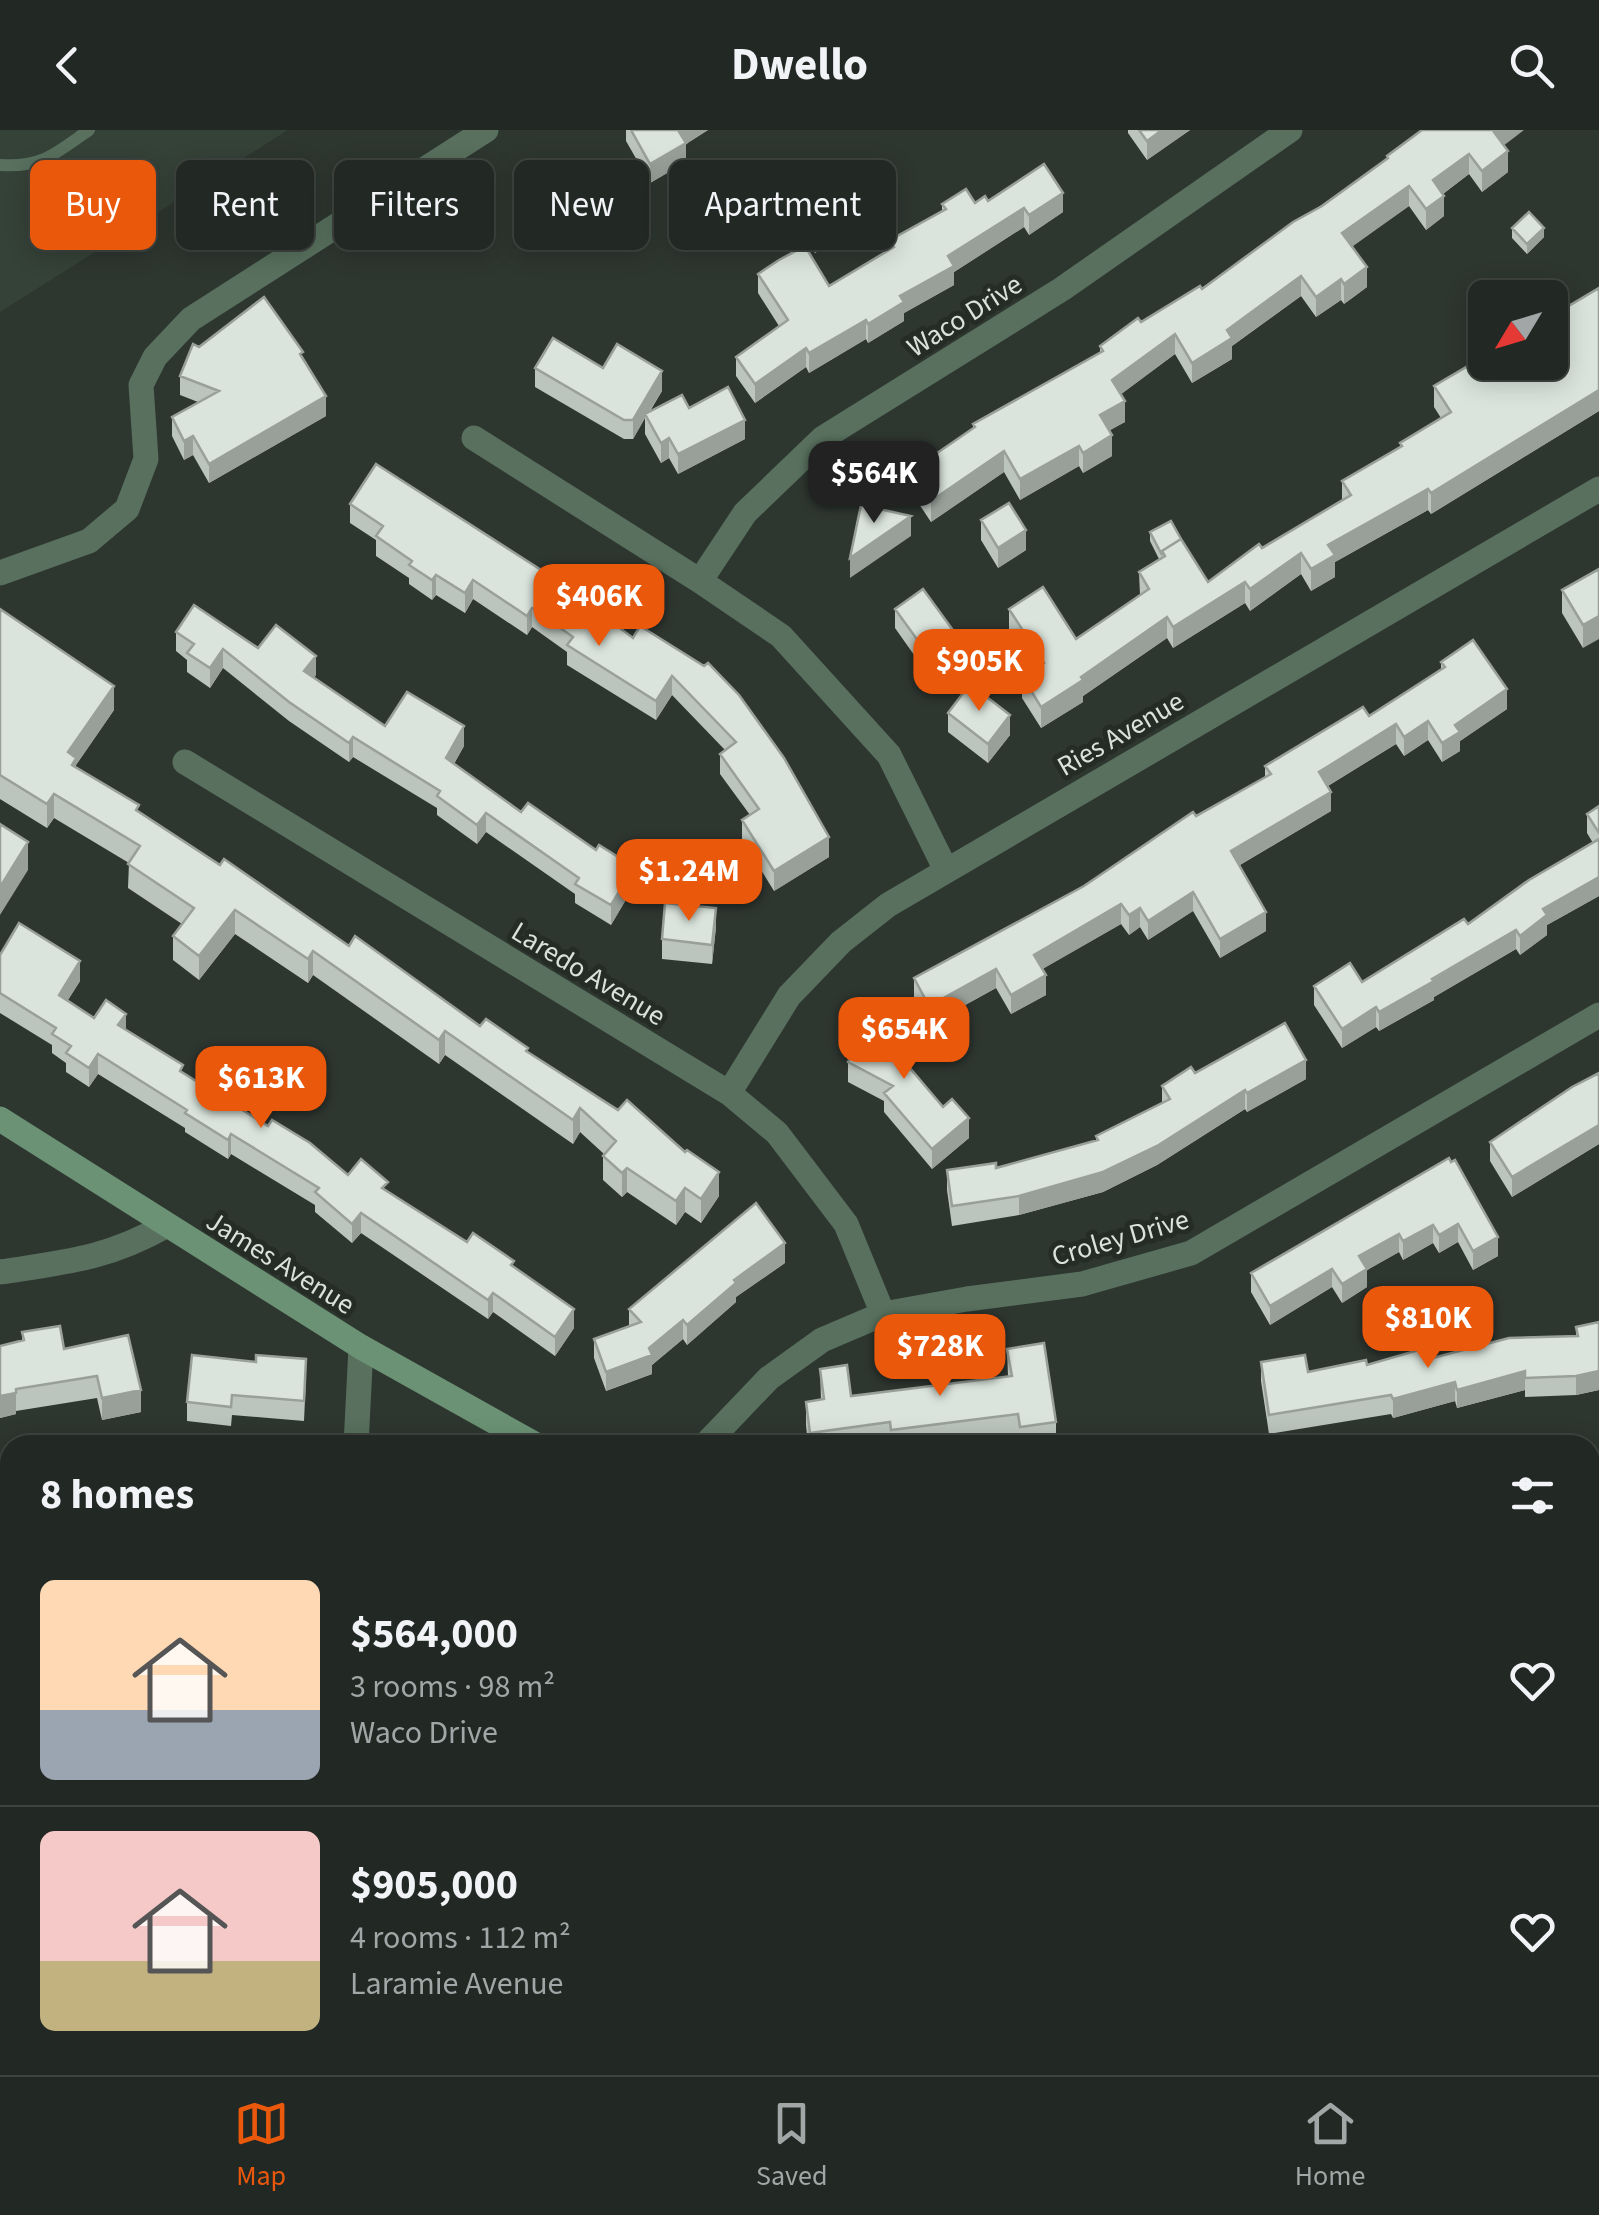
<!DOCTYPE html>
<html lang="en">
<head>
<meta charset="utf-8">
<style>
	body { margin:0; font-family:"Source Sans 3",sans-serif; background:#2a302c; color:#f1f3f6; height:100vh; display:flex; flex-direction:column; font-size:38px; white-space:nowrap }
	* { box-sizing:border-box; margin:0 }
	p { font-size:32px; color:#a2a6a6 }
	.icon { flex:none; width:55px; height:55px; fill:none; stroke:currentColor; stroke-width:2; stroke-linecap:round; stroke-linejoin:round }
	.map { position:relative; flex:1; overflow:hidden }
	.panel { position:absolute; left:0px; top:1305px; width:1600px; height:640px; display:flex; flex-direction:column; background:#222824; border-radius:30px 30px 0 0; box-shadow:0 5px 25px #0003,0 0 0 2px #3f4441 }
	.panel>* { flex:none }
	.guide { position:absolute; left:30px; top:30px; width:1000px; height:90px; display:flex; gap:20px }
	.needle { width:65px; rotate:232deg }
	.fabs { position:absolute; left:1468px; top:150px; display:grid; gap:20px }
	.fabs a { display:grid; place-items:center; width:100px; height:100px; border-radius:15px; background:#222824; box-shadow:0 5px 25px #0003,0 0 0 2px #3f4441; font-size:50px }
	.price { position:absolute; translate:-50% -85px; padding:0 22px; border-radius:20px; background:#ea580c; color:#fff; font-size:32px; line-height:65px; filter:drop-shadow(0 2px 5px #0008) }
	.price::after { content:''; position:absolute; left:50%; top:60px; width:30px; height:22px; margin-left:-15px; background:inherit; clip-path:polygon(0 0,100% 0,50% 100%) }
	.price.active { background:#222; color:#fff }
	ul { padding:0; list-style:none }
	li { display:flex; align-items:center; gap:30px; height:250px; padding:0 40px }
	li+li { border-top:2px solid #3f4441 }
	li span { display:grid; place-items:center; flex:none; width:280px; height:200px; border-radius:15px; color:#555 }
	li>.icon { margin-inline-start:auto }
	span .icon { width:120px; height:120px; fill:#fffc; stroke-width:1 }
	li b { font-size:42px }
	h2 { display:flex; justify-content:space-between; align-items:center; height:120px; padding:0 40px; font-size:42px }
	.chip { padding:0 35px; border-radius:15px; background:#222824; box-shadow:0 5px 25px #0003,0 0 0 2px #3f4441; font-size:35px; line-height:90px }
	.chip.active { background:#ea580c; color:#fff }
	header { display:flex; justify-content:space-between; align-items:center; height:130px; padding:0 40px; background:#222824; font-size:45px; font-weight:700 }
	.dock { display:flex; justify-content:space-around; align-items:center; height:140px; border-top:2px solid #3f4441; background:#222824; font-size:28px; color:#a2a6a6 }
	.dock a { display:grid; justify-items:center; gap:5px }
	.dock .active { color:#ea580c }
	.map>svg:first-child { display:block }
	.built { fill:#354238 }
	.lines { fill:none; stroke-linecap:round; stroke-linejoin:round }
	.lane { stroke:#58705d; stroke-width:12 }
	.street { stroke:#58705d; stroke-width:25 }
	.secondary { stroke:#6b9274; stroke-width:25 }
	.wall { fill:#bbc4bd }
	.shaded-wall { fill:#99a09a }
	.building { fill:#dae4dc; stroke:#99a09a; stroke-width:2.5 }
	.labels { text-anchor:middle; stroke-width:10; stroke-linejoin:round; paint-order:stroke }
	.street-label { font-size:28px; fill:#dce1dd; stroke:#252c26 }
</style>
</head>
<body>
<header><svg class="icon" aria-label="back" viewBox="0 0 24 24"><path d="M15 5l-7 7 7 7"/></svg>Dwello<svg class="icon" aria-label="search" viewBox="0 0 24 24"><circle cx="10" cy="10" r="6"/><path d="M15 15l6 6"/></svg></header>
<div class="map">
<svg width="1599" height="1945" viewBox="0 0 1599 1945">
	<rect width="100%" height="100%" fill="#2e3630"/>
	<path class="built" d="M0 0H288L0 182Z"/>
	<g class="lines">
		<path class="lane" d="M0 35C42 38 56 23 89 0
			M0 1386 10 1384
			M1590 1668 1599 1667"/>
		<path class="street" d="M474 308 700 451 781 506 889 625 946 740
			M0 443 89 411 127 379 146 329 141 255 155 227 191 189 486 0
			M700 451 745 383 823 308 1062 159 1290 0
			M185 632 729 963 777 1003 846 1094 883 1184
			M729 963 789 866 841 812 888 775 1599 359
			M0 1142C66 1132 107 1129 167 1095
			M356 1315 361 1217
			M705 1315 769 1248 822 1210 883 1184 967 1169 1082 1154 1191 1123 1599 885
			M0 1499 10 1560
			M0 1646 10 1644
			M0 1773 10 1771
			M1590 1931 1599 1929
			M448 1935 450 1945
			M1219 1935 1221 1945
			M58 1945 138 1935
			M1502 1945 1564 1935"/>
		<path class="secondary" d="M0 989 361 1217 536 1315
			M1590 1340 1599 1338"/>
	</g>
	<path class="wall" d="M626 0H708L686 14V32L650 53 626 11Z
		M1128 0H1190L1147 30 1128 3Z
		M1504 15 1508 42 1482 62 1469 44 1443 64 1444 86 1426 100 1409 76 1352 116 1367 157 1344 174 1341 170 1316 187 1301 166 1232 216V229L1192 253 1175 224 1121 264 1125 292 1109 300 1112 326 1083 343 1079 336 1020 370 1004 342 931 392 911 362V341L973 298V294L1100 223V216L1202 159 1387 29V26Z
		M789 65 857 95 815 123 789 84Z
		M988 71 1063 82 1029 105 1024 97 954 142V155L904 183V191L868 213 866 209 809 243 806 237 755 273 736 246V227L779 196 758 163V144L829 156 890 120V110L942 81V74Z
		M1512 98 1544 107 1527 124 1512 108Z
		M1599 158V281L1431 384 1428 380 1335 432V447L1311 461 1301 444 1250 481 1245 473 1173 518 1167 508 1083 566V572L1041 598 1022 568V546L1034 539 1009 500V479L1076 509 1140 465 1139 442 1159 429 1150 411V402L1181 409 1208 452 1342 370V351L1400 317V313L1441 288 1434 277V256Z
		M199 217 303 229 326 286 209 353 193 325 184 330 172 306V287L198 272 180 265V246Z
		M535 238H603L662 261 649 283 689 278 745 309 678 344 669 328 661 333 645 304V288L633 309H624L535 257Z
		M350 374 633 508 640 496 829 727 774 761 742 709V690L750 685 720 644V624L725 620 672 565 656 590 567 535V522L532 497 527 505 473 469 465 483 436 465 432 470 409 454V448L376 426V410L350 393Z
		M981 390 1026 420 998 438 981 410Z
		M1599 439 1583 518 1562 483V460Z
		M0 479 114 580 76 635V638L139 682 220 735 480 896 528 923 719 1066 701 1093 685 1082 676 1095 627 1062 622 1067 603 1050V1026L604 1024 580 1002 573 1014 445 925 439 934 313 845 308 853 235 804 199 850 173 830V806L182 794 128 758 129 733 54 688 47 698 0 669Z
		M895 479 952 518 924 539 895 498Z
		M176 502 258 518 316 545 314 547 385 596 464 616 454 634 521 682 634 756 611 795 575 773V764L486 702 477 714 437 685V678L353 627 349 632 289 591 223 538 210 558 187 542V530L176 521Z
		M1441 532 1507 579 1460 611V621L1442 632 1428 610 1404 626 1396 614 1328 656 1331 681 1240 735 1266 801 1220 828 1193 781 1148 810 1140 797 1129 805 1121 794 1042 839 1046 865 1011 884 996 858 929 895 914 867V848L1084 756 1196 686 1265 647V636L1369 586 1441 540Z
		M948 583 1010 605 988 633 948 602Z
		M1599 676V766L1547 795V805L1520 825 1516 819 1434 867V870L1379 901 1376 897 1342 918 1314 875V856L1362 852 1468 794 1593 713 1587 703V684Z
		M716 797 712 834 662 829V809Z
		M0 825 80 851 68 870 94 888 126 900 183 943 348 1045 388 1062 467 1112 514 1137 574 1198 555 1226 493 1182 488 1189 361 1103 352 1113 315 1082V1075L231 1024 228 1029 185 1002V998L98 944 89 957 66 942V933L52 923V915L0 883Z
		M905 916 900 926 969 1008 932 1039 884 982V971L848 952V932Z
		M1195 943 1306 949 1247 982 1245 979 1157 1035 1103 1062 1019 1085 952 1096 947 1060V1040L996 1038 1096 1010V1006L1162 973V956Z
		M1599 943V1014L1512 1067 1490 1031V1012Z
		M1449 1028 1498 1126 1473 1140 1458 1112 1439 1123 1433 1113 1403 1130 1399 1122 1367 1140V1157L1342 1173 1332 1157 1270 1195 1251 1162V1143Z
		M785 1133 736 1167V1172L687 1215 683 1209 652 1235V1244L606 1261 594 1228V1209L629 1196V1179Z
		M1599 1192V1260L1576 1265 1525 1267V1260L1457 1278 1455 1271 1393 1288 1391 1284 1269 1304 1261 1251V1232L1308 1242 1433 1228 1576 1206V1197Z
		M22 1202 64 1219 141 1282 102 1290 97 1268 16 1281V1284L0 1288V1216L22 1211Z
		M1007 1219 1056 1292V1315H1019L1018 1307 955 1315H808L806 1295V1272L821 1270 820 1239 851 1266 1008 1246Z
		M306 1248 304 1291 232 1285 231 1296 187 1291V1272Z
		M1599 1408V1504L1590 1506V1409Z
		M0 1676 10 1705V1749L0 1751Z
		M1599 1691V1753L1592 1711V1692Z
		M1590 1751 1595 1779 1599 1778V1850L1590 1852Z
		M10 1789V1931L3 1932 0 1916V1791Z
		M641 1935H1074L1017 1945H1014L1013 1935 967 1945H643Z"/>
	<path class="shaded-wall" d="M678 0H708L686 14V32L650 53V34Z
		M1162 0H1190L1147 30V11Z
		M1497 0H1524L1494 23V2Z
		M1508 21V42L1482 62V41Z
		M1469 24V44L1433 71V50Z
		M1409 56V76L1342 124V103Z
		M1063 63V82L1029 105V85Z
		M1444 66V86L1426 100V79Z
		M857 75V95L815 123V104Z
		M1024 78V97L954 142V155L904 183V191L868 213V194L948 126Z
		M1544 98V107L1527 124V114Z
		M1367 137V157L1344 174V154Z
		M1301 146V166L1232 216V229L1192 253V233L1227 200Z
		M1341 149V170L1316 187V167Z
		M866 190V209L809 243V223Z
		M1175 204V224L1112 271V250Z
		M806 218V237L755 273V254Z
		M662 241V261L646 286 645 284V288L633 309V290Z
		M1599 260V281L1431 384V363Z
		M326 266V286L209 353V334Z
		M1125 271V292L1100 306V285Z
		M745 290V309L678 344V324Z
		M1112 305V326L1083 343V323Z
		M193 306V325L184 330V311Z
		M669 308V328L661 333V313Z
		M1079 316V336L1020 370V349Z
		M1004 321V342L931 392V371Z
		M1428 359V380L1335 432V447L1311 461V439L1328 415Z
		M911 386V406L850 448V428Z
		M1026 400V420L998 438V418Z
		M1301 423V444L1250 481V459Z
		M436 445V465L432 470V450Z
		M473 450V469L465 483V463Z
		M1245 452V473L1173 518V497Z
		M532 478V497L527 505V486Z
		M1599 486V509L1583 518V495Z
		M1167 487V508L1083 566V572L1041 598V577L1081 547Z
		M952 499V518L924 539V519Z
		M223 519V538L210 558V538Z
		M316 526V545L304 560V541Z
		M672 546V565L656 590V571Z
		M114 556V580L76 635V652L68 622Z
		M1507 559V579L1460 611V621L1442 632V613L1455 595Z
		M1010 585V605L988 633V614Z
		M1428 591V610L1404 626V607Z
		M1396 594V614L1319 661V642Z
		M464 596V616L446 647V628Z
		M353 607V627L349 632V613Z
		M1331 662V681L1231 740V721Z
		M54 664V688L47 698V674Z
		M486 683V702L477 714V695Z
		M829 707V727L774 761V741Z
		M28 712V740L0 785V757Z
		M634 737V756L611 795V775Z
		M1599 747V766L1547 795V805L1520 825V806L1543 779Z
		M1193 762V781L1148 810V791Z
		M1121 774V794L1034 844V825Z
		M716 778V797L712 834V815Z
		M1140 778V797L1129 805V785Z
		M235 780V804L199 850V826Z
		M1266 782V801L1220 828V809Z
		M1516 800V819L1434 867V870L1379 901V882Z
		M313 821V845L308 853V829Z
		M80 831V851L59 884V865Z
		M996 839V858L929 895V876Z
		M1046 845V865L1011 884V865Z
		M1376 877V897L1342 918V899Z
		M126 884V903L118 895Z
		M905 897V916L893 938V918Z
		M445 901V925L439 934V910Z
		M98 924V944L89 957V938Z
		M1306 930V949L1247 982V963Z
		M1245 960V979L1157 1035 1103 1062 1019 1085V1066Z
		M580 978V1002L573 1014V990Z
		M969 988V1008L932 1039V1019Z
		M1599 995V1014L1512 1067V1047Z
		M231 1004V1024L228 1029V1010Z
		M627 1038V1062L622 1067V1043Z
		M719 1042V1066L701 1093V1069Z
		M685 1058V1082L676 1095V1071Z
		M361 1083V1103L352 1113V1094Z
		M1458 1094V1112L1439 1123V1105Z
		M1433 1095V1113L1403 1130V1111Z
		M1399 1104V1122L1367 1140V1157L1342 1173V1154L1359 1126Z
		M1498 1107V1126L1473 1140V1121Z
		M785 1113V1133L736 1167V1172L687 1215V1195L734 1150Z
		M1332 1139V1157L1270 1195V1176Z
		M493 1163V1182L488 1189V1170Z
		M574 1179V1198L555 1226V1207Z
		M683 1190V1209L652 1235V1244L606 1261V1242L649 1218Z
		M1525 1241V1260L1457 1278V1260Z
		M1599 1241V1260L1576 1265V1246Z
		M1455 1252V1271L1393 1288V1269Z
		M141 1260V1282L102 1290V1268Z
		M16 1263V1284L0 1288V1266Z
		M10 1912V1931L3 1932V1913Z
		M906 1935H1013L967 1945H887V1939Z"/>
	<path class="building" d="M631 0H678L686 13 650 34Z
		M1139 0H1162L1147 11Z
		M1422 0H1497L1494 2 1508 21 1482 41 1469 24 1433 50 1444 66 1426 79 1409 56 1342 103 1367 137 1344 154 1341 149 1316 167 1301 146 1227 200 1232 208 1192 233 1175 204 1112 250 1125 271 1100 285 1112 305 1083 323 1079 316 1020 349 1004 321 931 371 911 341 975 297 973 294 1103 221 1100 216 1138 188 1141 192 1200 156 1202 159 1293 92 1322 76 1388 28 1387 26Z
		M1044 34 1063 63 1029 85 1024 78 948 126 954 136 900 166 904 172 868 194 866 190 809 223 806 218 755 254 736 227 788 190 758 144 779 130 805 116 829 156 894 117 890 110 946 79 942 74 966 59 975 73 985 66 988 71Z
		M831 36 857 75 815 104 789 65Z
		M1529 82 1544 98 1527 114 1512 98Z
		M1599 158V260L1431 363 1428 359 1328 415 1335 425 1311 439 1301 423 1250 459 1245 452 1173 497 1167 487 1081 547 1083 550 1041 577 1022 546 1044 533 1009 479 1043 457 1076 509 1149 459 1139 442 1165 426 1162 421 1181 409 1208 452 1259 414 1262 418 1351 365 1342 351 1402 316 1400 313 1451 282 1434 256 1485 226V232H1550V187Z
		M264 167 303 222 300 224 326 266 209 334 193 306 184 311 172 287 219 261 180 246 193 214 199 217Z
		M553 208 603 238 617 214 662 241 633 290H624L535 238Z
		M728 257 745 290 678 324 669 308 661 313 645 284 682 265 689 278Z
		M376 334 552 447 633 508 640 496 704 536 708 533 739 565 784 628 829 707 774 741 742 690 759 679 720 624 736 612 672 546 656 571 567 515 573 507 532 478 527 486 473 450 465 463 436 445 432 450 409 435 412 431 376 406 383 396 350 374Z
		M1009 373 1026 400 998 418 981 390Z
		M861 375 911 386 850 428Z
		M1171 391 1181 409 1162 421V425L1150 402Z
		M1599 439V486L1583 495 1562 460Z
		M923 459 952 499 924 519 895 479Z
		M194 475 258 518 276 495 316 526 304 541 385 596 407 562 464 596 446 628 521 682 528 673 596 720 599 715 634 737 611 775 575 754 579 748 486 683 477 695 437 666 440 661 353 607 349 613 289 572 223 519 210 538 187 523 194 514 176 502Z
		M0 479 114 556 68 622 76 628 72 635 139 675 136 680 220 735 224 729 349 816 355 806 480 896 486 889 528 918 526 921 618 980 627 970 685 1022 687 1020 719 1042 701 1069 685 1058 676 1071 627 1038 622 1043 603 1026 616 1011 580 978 573 990 445 901 439 910 313 821 308 829 235 780 199 826 173 806 194 778 128 734 140 716 54 664 47 674 0 645Z
		M1473 510 1507 559 1455 595 1460 602 1442 613 1428 591 1404 607 1396 594 1319 642 1331 662 1231 721 1266 782 1220 809 1193 762 1148 791 1140 778 1129 785 1121 774 1034 825 1046 845 1011 865 996 839 929 876 914 848 1084 756 1193 682 1196 686 1271 644 1265 636 1363 577 1369 586 1445 537 1441 532Z
		M970 554 1010 585 988 614 948 583Z
		M1599 676V703L1587 684Z
		M0 694 28 712 0 757Z
		M1599 709V747L1543 779 1547 785 1520 806 1516 800 1432 849 1434 851 1379 882 1376 877 1342 899 1314 856 1350 833 1362 852 1464 789 1468 794 1529 750Z
		M665 773 716 778 712 815 662 809Z
		M19 793 80 831 59 865 94 888 106 870 126 884 118 895 183 935 180 941 268 996 272 990 310 1013 348 1045 361 1029 388 1052 382 1058 467 1112 473 1103 514 1131 511 1135 574 1179 555 1207 493 1163 488 1170 361 1083 352 1094 315 1062 319 1058 231 1004 228 1010 185 983 187 980 98 924 89 938 66 923 71 916 52 904 56 898 0 863V825Z
		M874 881 905 897 893 918 943 977 952 969 969 988 932 1019 884 963 893 956 848 932Z
		M1285 893 1306 930 1247 963 1245 960 1157 1016 1103 1042 1019 1066 952 1076 947 1040 996 1033V1038L1098 1010 1096 1006 1170 969 1162 956 1191 937 1195 943Z
		M1599 943V995L1512 1047 1490 1012 1572 957Z
		M1449 1028 1451 1032 1455 1030 1498 1107 1473 1121 1458 1094 1439 1105 1433 1095 1403 1111 1399 1104 1359 1126 1367 1139 1342 1154 1332 1139 1270 1176 1251 1143Z
		M756 1073 785 1113 734 1150 736 1153 687 1195 683 1190 649 1218 652 1225 606 1242 594 1209 641 1192 629 1179Z
		M1599 1192V1241L1576 1246 1525 1248V1241L1457 1260 1455 1252 1393 1269 1391 1265 1269 1285 1261 1232 1305 1225 1308 1242 1366 1230 1367 1235 1429 1217 1433 1228 1509 1208 1578 1206 1576 1197Z
		M60 1196 64 1219 128 1205 141 1260 102 1268 97 1246 16 1259V1263L0 1266V1216L24 1210 22 1202Z
		M1044 1213 1056 1292 1020 1297 1018 1284 891 1300 890 1292 810 1303 806 1272 824 1269 820 1239 847 1235 851 1266 1012 1246 1007 1219Z
		M192 1225 256 1232V1225L306 1229 304 1271 232 1265 231 1277 187 1272Z
		M1599 1408V1483L1590 1485V1409Z
		M5 1675 10 1705V1730L0 1732V1676Z
		M1599 1691V1734L1592 1692Z
		M1590 1751 1595 1779 1599 1778V1828L1590 1830Z
		M10 1789V1912L3 1913 0 1897V1791Z
		M351 1935H386L388 1945H353Z
		M529 1935H561L563 1945H531Z
		M645 1935H878L815 1945H646Z
		M886 1935H906L887 1939Z
		M192 1936 193 1945H156V1941Z"/>
	<g class="labels">
		<g class="street-label">
			<text transform="translate(964 185) rotate(-32)" y="10">Waco Drive</text>
			<text transform="translate(1120 603) rotate(-30)" y="10">Ries Avenue</text>
			<text transform="translate(589 843) rotate(31)" y="10">Laredo Avenue</text>
			<text transform="translate(1120 1107) rotate(-16)" y="10">Croley Drive</text>
			<text transform="translate(281 1132) rotate(32)" y="10">James Avenue</text>
		</g>
	</g>
</svg>
<div class="fabs">
<a><svg class="needle" viewBox="-14 -14 28 28"><path d="M0-13l5 13h-10z" fill="#e53935"/><path d="M0 13l5-13h-10z" fill="#a2a6a6"/></svg></a>
</div>
<b class="price active" style="left:874px;top:396px">$564K</b>
<b class="price" style="left:599px;top:519px">$406K</b>
<b class="price" style="left:979px;top:584px">$905K</b>
<b class="price" style="left:689px;top:794px">$1.24M</b>
<b class="price" style="left:904px;top:952px">$654K</b>
<b class="price" style="left:261px;top:1001px">$613K</b>
<b class="price" style="left:1428px;top:1241px">$810K</b>
<b class="price" style="left:940px;top:1269px">$728K</b>
<div class="guide">
<a class="chip active">Buy</a>
<a class="chip">Rent</a>
<a class="chip">Filters</a>
<a class="chip">New</a>
<a class="chip">Apartment</a>
</div>
<section class="panel">
<h2>8 homes<svg class="icon" aria-label="filters" viewBox="0 0 24 24"><path d="M4 7h16M4 17h16"/><circle cx="9" cy="7" r="2"/><circle cx="15" cy="17" r="2"/></svg></h2>
<ul>
<li><span style="background:linear-gradient(#ffd9b3 65%,#9aa5b1 0)"><svg class="icon" aria-label="home" viewBox="0 0 24 24"><path d="M3 11l9-7 9 7M6 9v11h12V9"/></svg></span><div><b>$564,000</b><p>3 rooms · 98 m²</p><p>Waco Drive</p></div><svg class="icon" aria-label="heart" viewBox="0 0 24 24"><path d="M12 20l-8-8c-3-5 5-10 8-4 3-6 11-1 8 4z"/></svg></li>
<li><span style="background:linear-gradient(#f6c9c9 65%,#c2b280 0)"><svg class="icon" aria-label="home" viewBox="0 0 24 24"><path d="M3 11l9-7 9 7M6 9v11h12V9"/></svg></span><div><b>$905,000</b><p>4 rooms · 112 m²</p><p>Laramie Avenue</p></div><svg class="icon" aria-label="heart" viewBox="0 0 24 24"><path d="M12 20l-8-8c-3-5 5-10 8-4 3-6 11-1 8 4z"/></svg></li>
</ul>
</section>
</div>
<nav class="dock">
<a class="active"><svg class="icon" aria-label="map" viewBox="0 0 24 24"><path d="M3 6l6-2 6 2 6-2v14l-6 2-6-2-6 2zM9 4v14M15 6v14"/></svg>Map</a>
<a><svg class="icon" aria-label="saved" viewBox="0 0 24 24"><path d="M7 4h10v16l-5-4-5 4z"/></svg>Saved</a>
<a><svg class="icon" aria-label="home" viewBox="0 0 24 24"><path d="M3 11l9-7 9 7M6 9v11h12V9"/></svg>Home</a>
</nav>
</body>
</html>
